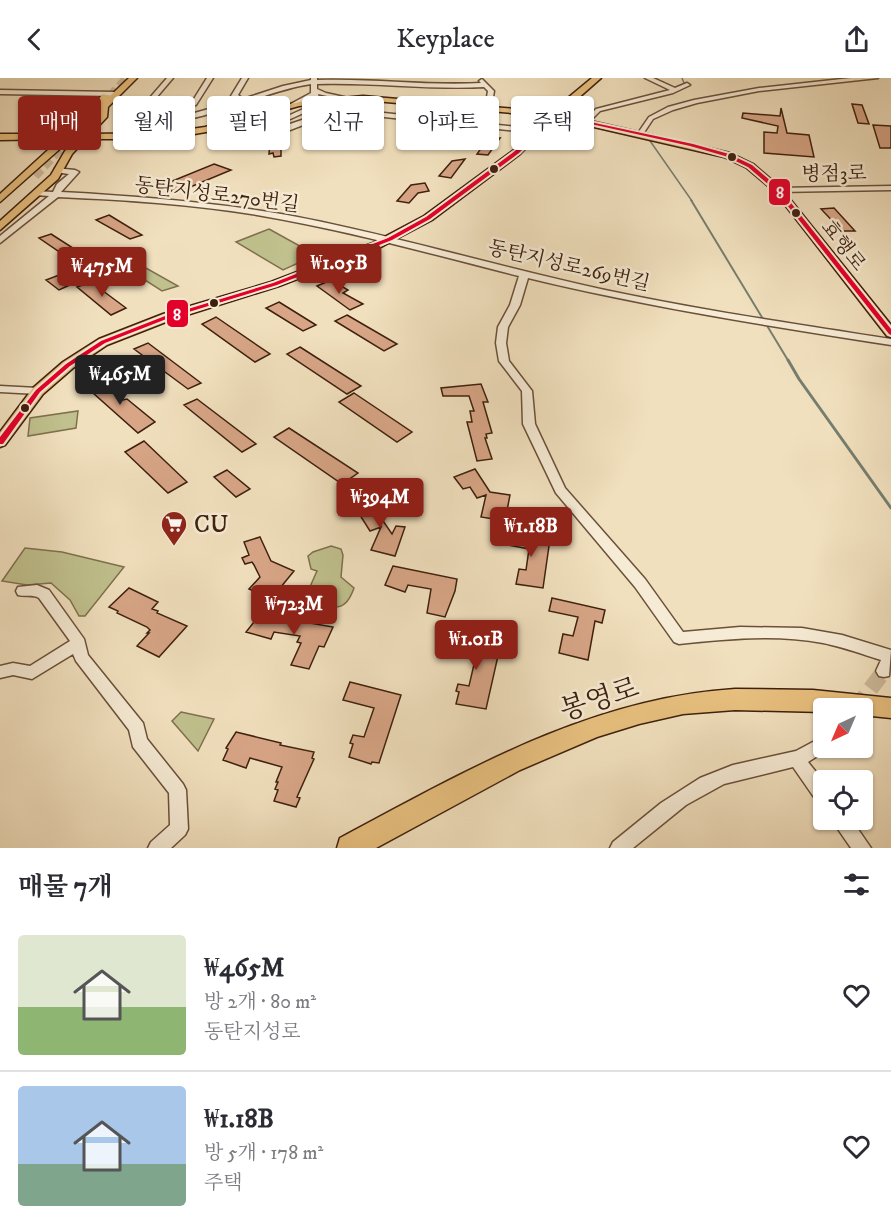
<!DOCTYPE html>
<html lang="ko">
<head>
<meta charset="utf-8">
<style>
	body { margin:0; font-family:"IM FELL DW Pica","Noto Serif KR",serif; background:#f7f7f7; color:#2b2b33; height:100vh; display:flex; flex-direction:column; font-size:22px; white-space:nowrap }
	* { box-sizing:border-box; margin:0 }
	p { font-size:20px; color:#7c7c81 }
	.icon { flex:none; width:33px; height:33px; fill:none; stroke:currentColor; stroke-width:2; stroke-linecap:round; stroke-linejoin:round }
	.map { position:relative; height:770px; overflow:hidden }
	.drawer { display:flex; flex-direction:column; background:#fff; flex:1 }
	.drawer>* { flex:none }
	.hud { position:absolute; left:18px; top:18px; width:855px; height:54px; display:flex; gap:12px }
	.needle { width:39px; rotate:224deg }
	.controls { position:absolute; left:813px; top:620px; display:grid; gap:12px }
	.controls a { display:grid; place-items:center; width:60px; height:60px; border-radius:6px; background:#fff; box-shadow:0 2px 4px #0004; font-size:30px }
	.price { position:absolute; translate:-50% -51px; padding:0 14px; border-radius:6px; background:#8f2418; color:#fff; font-size:20px; line-height:39px; filter:drop-shadow(0 2px 3px #0008) }
	.price::after { content:''; position:absolute; left:50%; top:36px; width:18px; height:14px; margin-left:-9px; background:inherit; clip-path:polygon(0 0,100% 0,50% 100%) }
	.price.current { background:#222; color:#fff }
	ul { padding:0; list-style:none }
	li { display:flex; align-items:center; gap:18px; height:150px; padding:0 18px }
	li+li { border-top:2px solid #e1e1e2 }
	li span { display:grid; place-items:center; flex:none; width:168px; height:120px; border-radius:6px; color:#555 }
	li>.icon { margin-inline-start:auto }
	span .icon { width:72px; height:72px; fill:#fffc; stroke-width:1 }
	li b { font-size:26px }
	h2 { display:flex; justify-content:space-between; align-items:center; height:72px; padding:0 18px; font-size:26px }
	.chip { padding:0 21px; border-radius:6px; background:#fff; box-shadow:0 2px 4px #0004; font-size:21px; line-height:54px }
	.chip.current { background:#8f2418; color:#fff }
	header { display:flex; justify-content:space-between; align-items:center; height:78px; padding:0 18px; background:#fff; font-size:27px; font-weight:600 }
	.map>svg:first-child { display:block }
	.green { fill:#c0c18e; stroke:#7f704e; stroke-width:1.5 }
	.lines { fill:none; stroke-linecap:round; stroke-linejoin:round }
	.stream-far2 { stroke:#767e6f; stroke-width:1.5 }
	.stream-far1 { stroke:#767e6f; stroke-width:2 }
	.stream { stroke:#767e6f; stroke-width:3 }
	.building { fill:#d8a687; stroke:#3e200e; stroke-width:1.5 }
	.minor-tunnel { stroke:#cdba9b; stroke-width:16; stroke-dasharray:16 8; stroke-linecap:butt }
	.major-tunnel { stroke:#cdba9b; stroke-width:9; stroke-dasharray:9 4.5; stroke-linecap:butt }
	.minor-casing { stroke:#6b503a; stroke-width:3 }
	.major-casing { stroke:#3e200e; stroke-width:3 }
	.highway-casing { stroke:#3e200e; stroke-width:3 }
	.minor { fill:#f6ebd5; fill-rule:evenodd }
	.major { fill:#e8c07f; fill-rule:evenodd }
	.highway { fill:#e8c07f; fill-rule:evenodd }
	.bus-1-casing { stroke:#f6ebd5; stroke-width:4 }
	.bus-1 { fill:#e4002b; fill-rule:evenodd }
	.bus-dot { fill:#3e200e; stroke:#f6ebd5; stroke-width:2 }
	.labels { text-anchor:middle; stroke-width:5; stroke-linejoin:round; paint-order:stroke }
	.far-street-label { font-size:20px; fill:#3e200e; stroke:#f6ebd5 }
	.poi-label { font-size:24px; fill:#3e200e; stroke:#f6ebd5; text-anchor:start }
	.near-street-label { font-size:28px; fill:#3e200e; stroke:#f6ebd5 }
	.line-badge { stroke:#f6ebd5; stroke-width:2 }
	.badge-label { font-size:16px; text-anchor:middle; font-weight:bold; fill:#fff }
</style>
</head>
<body>
<header><svg class="icon" aria-label="back" viewBox="0 0 24 24"><path d="M15 5l-7 7 7 7"/></svg>Keyplace<svg class="icon" aria-label="share" viewBox="0 0 24 24"><path d="M12 15V3M7 8l5-5 5 5M5 13v7h14v-7"/></svg></header>
<div class="map">
<svg width="891" height="770" viewBox="0 0 891 770">
	<rect width="100%" height="100%" fill="#f1e0be"/>
	<filter id="stains"><feTurbulence type="fractalNoise" baseFrequency=".00333" numOctaves="4"/><feColorMatrix values="0 0 0 0 .2 0 0 0 0 .09 0 0 0 0 .02 0 0 0 .5 -.17"/></filter>
	<radialGradient id="worn" r=".72"><stop offset=".6" stop-color="#630" stop-opacity="0"/><stop offset="1" stop-color="#630" stop-opacity=".3"/></radialGradient>
	<path class="green" d="M269 151 316 177 283 192 236 164Z
		M134 184 137 185 178 208 162 213 126 190Z
		M78 333 76 350 28 358 30 340Z
		M331 468 341 471 343 477 341 499 354 510C346 533 335 533 315 521V513L309 511 317 493 311 491 308 478 313 474Z
		M25 470 62 474 124 489 85 538H79L70 522 51 505 27 507 2 503Z
		M181 634 214 641 198 673 172 643Z"/>
	<g class="lines">
		<path class="stream-far2" d="M682 0 684 5
			M648 60 692 123"/>
		<path class="stream-far1" d="M691 122 789 284"/>
		<path class="stream" d="M788 282 799 301 891 430"/>
	</g>
	<path class="building" d="M852 26 862 27 869 46 858 45Z
		M781 30 787 55 809 57 814 79 764 75V54L777 55 778 48 742 40 743 35 780 38Z
		M873 47 891 48V70H880Z
		M281 58V78L274 79 273 75 269 76 270 63 274 64V61Z
		M500 60 488 77 477 76 487 62Z
		M465 81 451 100 439 98 452 83Z
		M214 86 231 92 176 115 160 108Z
		M425 105 429 113 418 115 409 125 397 123 411 107Z
		M834 130 855 153H842L821 131Z
		M109 137 142 157 130 161 96 142Z
		M51 156 90 181 77 186 39 160Z
		M114 172 131 183 118 189 100 177Z
		M59 197 72 206 59 212 46 202Z
		M331 202 348 212 343 215 363 226 350 232 317 208Z
		M91 204 126 230 111 237 77 209Z
		M279 224 316 247 303 253 266 230Z
		M347 237 397 266 384 273 335 243Z
		M216 239 270 276 255 284 202 246Z
		M148 265 201 305 188 311 134 271Z
		M300 269 361 308 347 316 287 276Z
		M100 300 123 322 127 321 155 344 138 355 84 307Z
		M481 306 488 324H483L492 355 486 356 487 360H485L492 381 477 383 467 344H472L470 333H474L469 318H443L441 310Z
		M354 315 412 354 397 364 339 324Z
		M197 321 256 366 242 374 184 327Z
		M289 350 358 395 342 406 274 359Z
		M144 363 187 404 168 415 125 374Z
		M475 391 490 414 510 417 505 443 481 439 486 417 477 420 470 409 463 411 454 399Z
		M227 392 250 411 236 419 214 399Z
		M368 421 392 456 396 448 405 449 395 478 371 472 381 449 370 453 353 426Z
		M504 454 550 461 543 510 516 506 519 491 526 492 529 471 502 466Z
		M260 459 271 483 294 493 271 521 249 511 260 499 254 487 252 484 245 486 242 480 249 477 244 464Z
		M393 488 457 501 455 513 445 539 427 535 431 511 408 507 405 514 385 507Z
		M129 510 158 524 152 531 158 533 157 535 187 548 159 579 137 568 149 555H147L150 552 147 549 117 535 118 533 109 529Z
		M552 520 605 532 602 545 595 543 588 582 559 575 563 556 573 558 578 539 549 533Z
		M262 534 276 539 333 549 324 569 319 568 309 591 291 587 301 565 297 564 300 558 274 554 271 561 246 554Z
		M449 559 500 569 486 631 456 626 459 614 456 613 458 606 469 608 475 582 445 574Z
		M350 604 401 617 379 685 372 684 371 686 349 679 353 666 350 665 353 657 364 659 374 630 343 622Z
		M236 654 281 665 280 667 314 674 312 680 314 681 297 719 300 720 296 729 274 723 278 712 275 711 278 704H276L282 689 250 680 246 690 223 682 228 671 226 670Z"/>
	<g class="lines">
		<path class="minor-tunnel" d="M856 630 884 593"/>
		<path class="major-tunnel" d="M101 28 127 0
			M35 98 78 52"/>
		<g class="minor-casing">
			<path id="minor" d="M167 0H173L150 27 192 24 207 0H213L196 27 147 31 137 42 191 36 237 23 231 18 242 0H248L238 17 243 21 283 8 311 2V0H317V2C372 0 426 8 481 5L479 3 482 1 494 13 493 19 483 32 480 30 487 19 488 13 484 9C428 12 373 4 317 6V11L326 15 353 21 350 23 318 16 320 23 315 29 318 38 365 33 537 51 540 53 537 55 365 37 316 42 246 69H240V65L279 51 277 49 281 41 310 28 314 23 312 19 292 29 287 28 311 15V6C277 11 246 26 212 35 187 43 160 45 134 46L126 54H122V52ZM310 32 311 39 284 48 286 43Z
				M645 0H653L675 10 687 5 690 7 673 15 600 33 589 44H585V42L596 31 670 12Z
				M851 0H878L759 13 697 25 673 32 653 41 643 56 638 55 649 39 668 29 694 22 759 10Z
				M0 12 115 14 118 16 115 18 0 16Z
				M55 90 75 92 79 94 61 114C136 118 212 124 287 137 394 157 498 189 605 212 699 232 795 246 891 261V267C769 248 648 229 528 200L520 227 508 249 506 265 509 283 532 313 535 346 565 410 645 501 683 554 740 549 802 550 842 557 891 572 889 598 884 599 879 598 876 593 881 582C862 576 843 569 823 565 776 556 727 561 679 566L674 564 635 509 556 415 523 346 522 313 499 283 496 265 498 249 510 227 519 198C432 176 346 152 257 137 191 126 124 122 58 119L0 165V158L49 118 35 117V113L53 114 57 106 69 96 55 94Z
				M891 108V112L778 114 774 112 778 110Z
				M0 308 38 310 43 313 38 316 0 314Z
				M37 507 49 512 84 561 88 577 143 645 147 661 183 706 186 712 188 751 185 757 171 770H148L151 764 170 747 169 715 133 669 129 652 76 583 73 576 32 601 13 597 0 600V588L13 585 30 588 70 563 39 520C33 516 25 519 18 517L16 513 18 509Z
				M824 658V669L830 670 808 684 824 704V727L818 725 793 689 724 706 686 727 633 770H610L613 764 661 725 700 700 733 687 796 673Z
				M831 741H851L871 770H851Z"/>
		</g>
		<g class="major-casing">
			<path id="major" d="M129 0H137L108 29 107 39 91 56 165 55 205 49 299 24 363 18 551 34 592 0H601L560 36 730 75 753 86 781 110 891 247V259L887 258 775 114 747 90 724 79 555 40 520 76 432 142 381 169 279 208 171 242 107 267 73 290 43 316 5 367 0 369V354L33 310 63 284 99 261 163 236 271 204 373 165 424 138 514 72 546 38 363 22 299 28 206 54 165 61H86L72 76 58 101 0 152V143L51 97 65 73 77 61H71L0 124V116L60 61 0 62V56H66L103 16 110 18ZM100 30 99 38 82 56H76Z"/>
		</g>
		<g class="highway-casing">
			<path id="highway" d="M735 611 813 612 891 620V640L862 637V630H824V634L735 632 683 636 639 646 597 659 520 692 376 770H337L340 760C466 693 590 620 735 611Z"/>
		</g>
		<use href="#minor" class="minor"/>
		<use href="#major" class="major"/>
		<use href="#highway" class="highway"/>
		<g class="bus-1-casing">
			<path id="bus-1" d="M553 36 693 66 729 76 752 87 780 111 891 251V257L889 256 776 113 748 89 725 78 690 68 555 38 519 75 430 141 392 162 277 207 169 240 105 265 70 288 40 314 3 366H0V359L36 312 66 286 101 263 165 238 273 205 388 160 426 139 515 73Z"/>
		</g>
		<use href="#bus-1" class="bus-1"/>
	</g>
	<defs>
		<g id="supermarket-pin" transform="scale(1.35)"><path d="M0 17L-7.5 6A9.5 9.5 0 1 1 7.5 6Z" fill="#8f2418" stroke="#f6ebd5"/><path d="M-6-5.5h2.5l.6 2H6L4.5 2H-2.5L-4.4-4H-6ZM-1.5 3.2a1.3 1.3 0 1 0 .1 0ZM3 3.2a1.3 1.3 0 1 0 .1 0Z" fill="#fff"/></g>
	</defs>
	<g fill-rule="evenodd">
		<use href="#supermarket-pin" x="174" y="446"/>
	</g>
	<g class="bus-dot">
		<circle cx="732" cy="79" r="5"/>
		<circle cx="494" cy="91" r="5"/>
		<circle cx="796" cy="135" r="5"/>
		<circle cx="214" cy="225" r="5"/>
		<circle cx="25" cy="330" r="5"/>
	</g>
	<g class="labels">
		<g class="far-street-label">
			<text transform="translate(834 95) rotate(-1)" y="7">병점3로</text>
			<text transform="translate(217 116) rotate(7)" y="7">동탄지성로270번길</text>
			<text transform="translate(844 167) rotate(52)" y="7">효행로</text>
			<text transform="translate(569 187) rotate(13)" y="7">동탄지성로269번길</text>
		</g>
		<g class="poi-label">
			<text x="194" y="454">CU</text>
		</g>
		<g class="near-street-label">
			<text transform="translate(599 620) rotate(-18)" y="10">봉영로</text>
		</g>
	</g>
	<g class="line-badge">
		<rect x="768" y="100" width="23" height="28" rx="6" fill="#e4002b"/>
		<rect x="166" y="221" width="23" height="29" rx="6" fill="#e4002b"/>
	</g>
	<g class="badge-label">
		<text x="780" y="120">8</text>
		<text x="177" y="242">8</text>
	</g>
	<rect width="100%" height="100%" filter="url(#stains)"/>
	<rect width="100%" height="100%" fill="url(#worn)"/>
</svg>
<div class="controls">
<a><svg class="needle" viewBox="-14 -14 28 28"><path d="M0-13l5 13h-10z" fill="#e53935"/><path d="M0 13l5-13h-10z" fill="#7c7c81"/></svg></a>
<a><svg class="icon" aria-label="locate" viewBox="0 0 24 24"><circle cx="12" cy="12" r="6"/><path d="M12 2v4M12 18v4M2 12h4M18 12h4"/></svg></a>
</div>
<b class="price" style="left:339px;top:217px">₩1.05B</b>
<b class="price" style="left:102px;top:220px">₩475M</b>
<b class="price current" style="left:120px;top:328px">₩465M</b>
<b class="price" style="left:380px;top:451px">₩394M</b>
<b class="price" style="left:531px;top:480px">₩1.18B</b>
<b class="price" style="left:294px;top:558px">₩723M</b>
<b class="price" style="left:476px;top:593px">₩1.01B</b>
<div class="hud">
<a class="chip current">매매</a>
<a class="chip">월세</a>
<a class="chip">필터</a>
<a class="chip">신규</a>
<a class="chip">아파트</a>
<a class="chip">주택</a>
</div>
</div>
<section class="drawer">
<h2>매물 7개<svg class="icon" aria-label="filters" viewBox="0 0 24 24"><path d="M4 7h16M4 17h16"/><circle cx="9" cy="7" r="2"/><circle cx="15" cy="17" r="2"/></svg></h2>
<ul>
<li><span style="background:linear-gradient(#dfe7d0 60%,#8fb573 0)"><svg class="icon" aria-label="home" viewBox="0 0 24 24"><path d="M3 11l9-7 9 7M6 9v11h12V9"/></svg></span><div><b>₩465M</b><p>방 2개 · 80 m²</p><p>동탄지성로</p></div><svg class="icon" aria-label="heart" viewBox="0 0 24 24"><path d="M12 20l-8-8c-3-5 5-10 8-4 3-6 11-1 8 4z"/></svg></li>
<li><span style="background:linear-gradient(#a9c7e8 65%,#7fa58c 0)"><svg class="icon" aria-label="home" viewBox="0 0 24 24"><path d="M3 11l9-7 9 7M6 9v11h12V9"/></svg></span><div><b>₩1.18B</b><p>방 5개 · 178 m²</p><p>주택</p></div><svg class="icon" aria-label="heart" viewBox="0 0 24 24"><path d="M12 20l-8-8c-3-5 5-10 8-4 3-6 11-1 8 4z"/></svg></li>
</ul>
</section>
</body>
</html>
